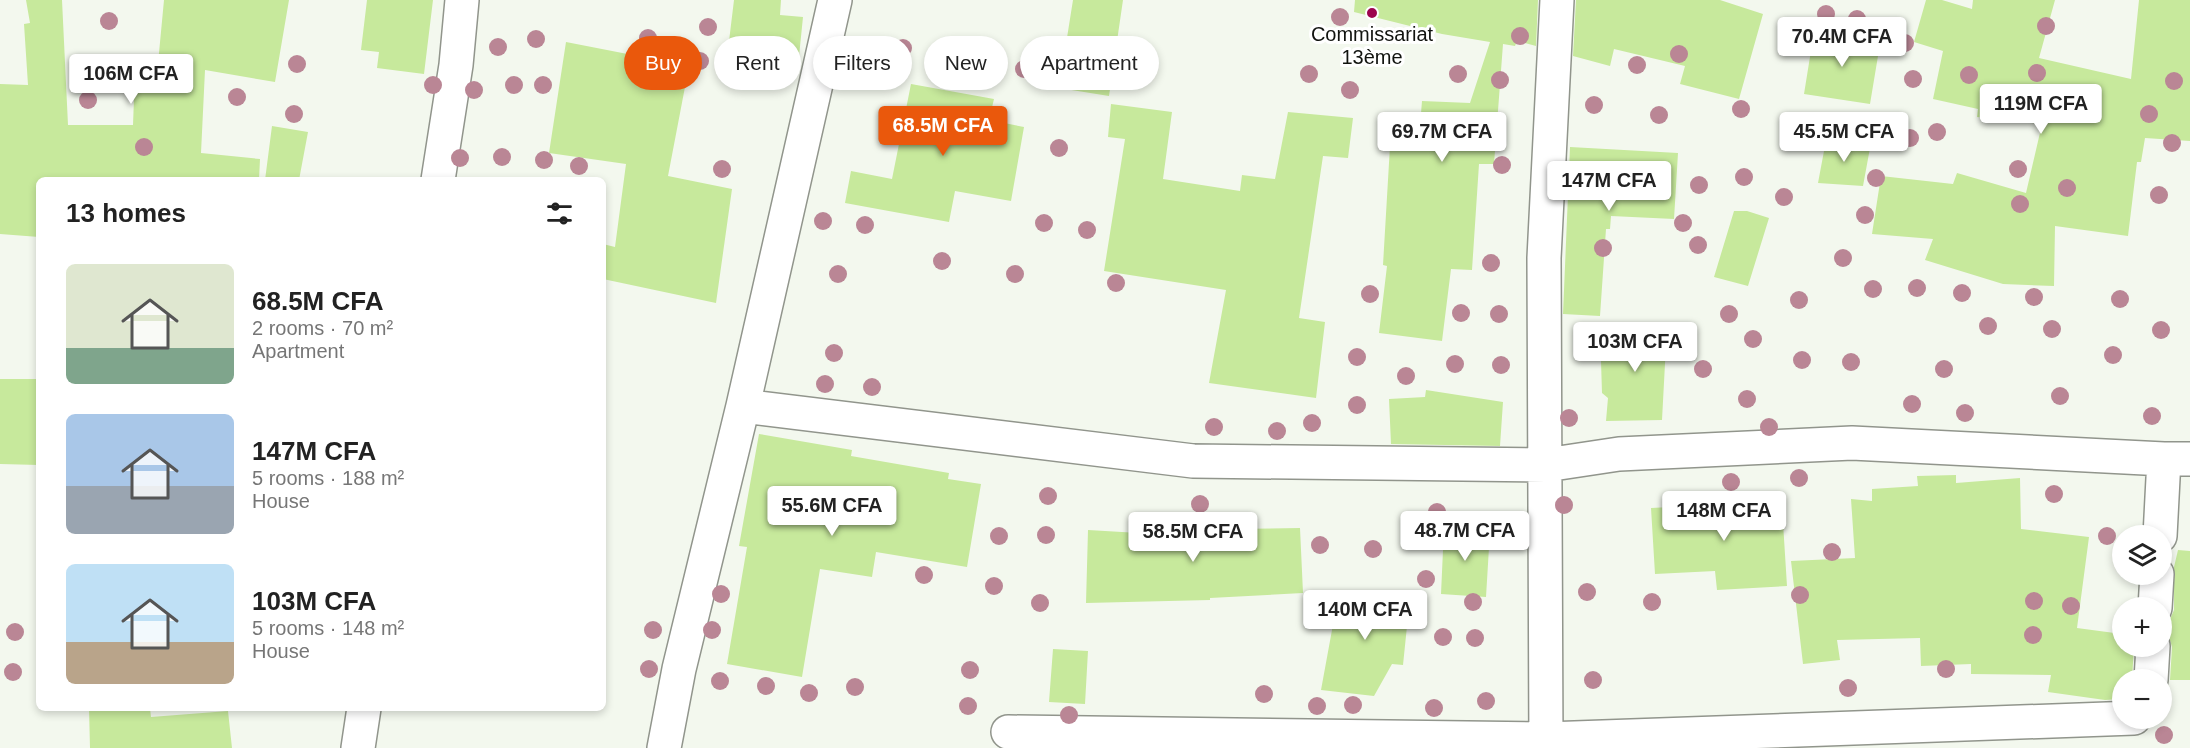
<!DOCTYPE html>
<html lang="en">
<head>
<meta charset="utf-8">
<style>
	body { margin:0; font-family:Helvetica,sans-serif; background:#f6f6f6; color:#222; height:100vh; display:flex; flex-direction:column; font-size:22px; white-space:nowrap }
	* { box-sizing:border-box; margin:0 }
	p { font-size:20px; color:#767676 }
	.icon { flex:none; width:33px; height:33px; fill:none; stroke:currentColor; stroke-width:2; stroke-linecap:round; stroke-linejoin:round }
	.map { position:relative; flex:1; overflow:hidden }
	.panel { position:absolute; left:36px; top:177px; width:570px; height:534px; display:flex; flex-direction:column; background:#fff; border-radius:9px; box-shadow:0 3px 9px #0003 }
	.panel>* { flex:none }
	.guide { position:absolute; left:624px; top:36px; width:570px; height:54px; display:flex; gap:12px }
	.fabs { position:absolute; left:2112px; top:525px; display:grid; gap:12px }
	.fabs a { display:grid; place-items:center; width:60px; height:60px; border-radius:50%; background:#fff; box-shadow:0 3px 9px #0003; font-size:30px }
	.price { position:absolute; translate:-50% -51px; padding:0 14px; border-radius:6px; background:#fff; color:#222; font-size:20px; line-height:39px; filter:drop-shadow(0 2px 3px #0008) }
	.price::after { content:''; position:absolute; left:50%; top:36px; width:18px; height:14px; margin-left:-9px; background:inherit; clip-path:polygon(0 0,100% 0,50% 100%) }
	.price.selected { background:#ea580c; color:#fff }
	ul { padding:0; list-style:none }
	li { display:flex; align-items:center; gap:18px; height:150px; padding:0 30px }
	li span { display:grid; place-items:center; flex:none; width:168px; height:120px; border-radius:9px; color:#555 }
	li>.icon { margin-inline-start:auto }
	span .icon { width:72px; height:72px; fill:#fffc; stroke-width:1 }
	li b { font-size:26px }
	h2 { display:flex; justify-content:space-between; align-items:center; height:72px; padding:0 30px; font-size:26px }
	.chip { padding:0 21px; border-radius:27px; background:#fff; box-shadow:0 3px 9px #0003; font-size:21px; line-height:54px }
	.chip.selected { background:#ea580c; color:#fff }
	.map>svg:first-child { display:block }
	.building { fill:#c7e99c }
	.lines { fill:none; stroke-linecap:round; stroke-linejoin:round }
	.street-casing { stroke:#91958c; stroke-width:36 }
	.street { stroke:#fff; stroke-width:33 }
	.tree { fill:#ba8695 }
	.poi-dot { fill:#9d044e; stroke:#fff; stroke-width:2 }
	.labels { text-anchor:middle; stroke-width:6; stroke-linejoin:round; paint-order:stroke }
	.poi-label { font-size:20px; fill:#11130f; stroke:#fff }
</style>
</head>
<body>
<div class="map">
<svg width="2190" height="748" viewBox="0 0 2190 748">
	<rect width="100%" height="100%" fill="#f3f8ee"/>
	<path class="building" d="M26 0H62L68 125H133L135 72 157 74 164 0H289L275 82 205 70 201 153 260 159 259 180H39V237L0 234V84L28 85 24 24 30 23Z
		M367 0H433L424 74 377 68 379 52 361 50Z
		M734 0H781L780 15 803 17 797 76 726 66Z
		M1073 0H1123L1109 96 1059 88Z
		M1355 0H1538L1536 46 1517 41 1515 46 1503 44 1494 164H1479L1472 270 1451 269 1442 341 1379 333 1387 266 1383 265 1390 146 1418 150 1422 101 1470 103 1490 42 1442 34 1354 12Z
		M1576 0H1720L1763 14 1739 99 1680 84 1685 66 1614 49 1610 66 1573 56Z
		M1926 0H1942L1972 9 1973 0H2055L2039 58 2131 79 2139 0H2190V141L2145 138 2141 162H2137L2128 236 2055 226 2054 286 2003 284 1925 260 1933 239 1872 234 1881 176 1953 184 1957 173 2026 193 2042 124 1977 117 1978 109 1933 99 1943 51 1914 42Z
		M1814 32 1880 44 1870 104 1804 94Z
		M566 42 689 66 668 176 732 189 716 303 603 279V244L615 247 626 164 549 153Z
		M911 84 994 99 989 120 1024 127 1011 201 955 191 949 222 845 203 851 171 892 179Z
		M1111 104 1172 112 1163 179 1240 191 1242 175 1275 179 1288 112 1353 118 1348 158 1323 156 1299 318 1325 322 1316 398 1209 383 1226 290 1104 271 1125 139 1108 137Z
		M272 126 308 132 299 180H265Z
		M1827 135 1870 148 1863 186 1818 183Z
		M1570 147 1678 153 1674 219 1611 216 1610 229H1606L1600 316 1563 314Z
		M1734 211H1747L1769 218 1748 286 1714 277Z
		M1667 326 1662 420 1606 421 1608 398 1602 393 1601 361 1607 352 1606 328Z
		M0 379H39V465L0 464Z
		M1426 390 1503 402 1500 446 1391 444 1389 399 1425 397Z
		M759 434 852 450 851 456 949 473 948 479 981 484 967 567 876 552 872 577 820 569 802 677 727 664 747 547 739 546Z
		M1956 475V483L2020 478 2021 529 2089 537 2077 628 2122 634V646H2134L2132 680H2122V699L2105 700 2048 692 2051 675 1971 674V664L1921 666 1920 638 1837 640 1840 660 1803 664 1791 561 1855 558 1851 499 1872 501V489L1918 486 1917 476Z
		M1781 491 1787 586 1717 590 1715 571 1655 574 1651 508 1748 503 1747 494Z
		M1156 521 1227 523V529L1300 528 1303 593 1210 598V600L1086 603 1088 530 1156 534Z
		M1444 528 1490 531 1486 597 1441 594Z
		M2178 550 2190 551V680H2170L2172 647 2169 637 2162 630V625L2170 619 2174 610V567Z
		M1336 590 1410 597 1403 665 1392 664 1374 696 1321 690 1332 630Z
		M1053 649 1088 651 1085 704 1049 702Z
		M89 708H150L151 717 228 711 232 748H90Z"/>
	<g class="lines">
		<g class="street-casing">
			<path id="street" d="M438 180 456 65 462 0
				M743 406 1193 461 1546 465 1619 454 1852 443 2164 459
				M2160 536 2164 459H2190
				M2155 608 2157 574
				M2151 680 2153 646
				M1008 732 1546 739 2134 718
				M358 748 364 708
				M664 748 679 669 743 406 835 0
				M1546 748 1544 258 1557 0"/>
		</g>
		<use href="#street" class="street"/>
	</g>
	<g class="tree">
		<circle cx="1826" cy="14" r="9"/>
		<circle cx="1340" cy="17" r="9"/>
		<circle cx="1857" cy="19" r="9"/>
		<circle cx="109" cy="21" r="9"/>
		<circle cx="2046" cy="26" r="9"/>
		<circle cx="708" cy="27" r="9"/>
		<circle cx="1520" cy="36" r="9"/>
		<circle cx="648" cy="38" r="9"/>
		<circle cx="536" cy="39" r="9"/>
		<circle cx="1905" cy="43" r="9"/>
		<circle cx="498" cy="47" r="9"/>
		<circle cx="903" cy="48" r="9"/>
		<circle cx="1679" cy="54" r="9"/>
		<circle cx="700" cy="61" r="9"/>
		<circle cx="297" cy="64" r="9"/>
		<circle cx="1637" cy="65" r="9"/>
		<circle cx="1024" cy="69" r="9"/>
		<circle cx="2037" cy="73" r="9"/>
		<circle cx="1309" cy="74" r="9"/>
		<circle cx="1458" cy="74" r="9"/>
		<circle cx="770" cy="75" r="9"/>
		<circle cx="1969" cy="75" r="9"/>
		<circle cx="1913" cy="79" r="9"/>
		<circle cx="1500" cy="80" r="9"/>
		<circle cx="2174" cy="81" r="9"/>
		<circle cx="117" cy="83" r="9"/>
		<circle cx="433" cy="85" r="9"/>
		<circle cx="514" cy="85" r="9"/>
		<circle cx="543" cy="85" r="9"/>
		<circle cx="474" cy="90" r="9"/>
		<circle cx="1350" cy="90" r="9"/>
		<circle cx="237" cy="97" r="9"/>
		<circle cx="88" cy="100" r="9"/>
		<circle cx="1594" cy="105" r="9"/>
		<circle cx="1741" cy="109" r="9"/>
		<circle cx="294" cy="114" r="9"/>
		<circle cx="2149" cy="114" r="9"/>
		<circle cx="1659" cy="115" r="9"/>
		<circle cx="1937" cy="132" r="9"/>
		<circle cx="1910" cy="138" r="9"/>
		<circle cx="2172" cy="143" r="9"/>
		<circle cx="144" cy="147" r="9"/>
		<circle cx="1059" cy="148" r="9"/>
		<circle cx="502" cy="157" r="9"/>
		<circle cx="460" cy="158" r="9"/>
		<circle cx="544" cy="160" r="9"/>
		<circle cx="1502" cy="165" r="9"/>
		<circle cx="579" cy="166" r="9"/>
		<circle cx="722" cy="169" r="9"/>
		<circle cx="2018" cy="169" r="9"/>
		<circle cx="1744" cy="177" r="9"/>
		<circle cx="1876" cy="178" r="9"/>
		<circle cx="1699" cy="185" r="9"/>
		<circle cx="2067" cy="188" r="9"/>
		<circle cx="2159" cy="195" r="9"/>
		<circle cx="1784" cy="197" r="9"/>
		<circle cx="2020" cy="204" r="9"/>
		<circle cx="1865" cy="215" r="9"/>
		<circle cx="823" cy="221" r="9"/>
		<circle cx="1044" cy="223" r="9"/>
		<circle cx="1683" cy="223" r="9"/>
		<circle cx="865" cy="225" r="9"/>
		<circle cx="1087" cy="230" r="9"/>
		<circle cx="1698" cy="245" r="9"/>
		<circle cx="1603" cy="248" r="9"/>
		<circle cx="1843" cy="258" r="9"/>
		<circle cx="942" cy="261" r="9"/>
		<circle cx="1491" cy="263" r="9"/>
		<circle cx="838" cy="274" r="9"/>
		<circle cx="1015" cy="274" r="9"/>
		<circle cx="1116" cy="283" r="9"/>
		<circle cx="1917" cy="288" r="9"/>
		<circle cx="1873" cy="289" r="9"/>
		<circle cx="1962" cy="293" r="9"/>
		<circle cx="1370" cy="294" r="9"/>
		<circle cx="2034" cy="297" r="9"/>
		<circle cx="2120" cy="299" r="9"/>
		<circle cx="1799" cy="300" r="9"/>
		<circle cx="1461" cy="313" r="9"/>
		<circle cx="1499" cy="314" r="9"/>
		<circle cx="1729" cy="314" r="9"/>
		<circle cx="1988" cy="326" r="9"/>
		<circle cx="2052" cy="329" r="9"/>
		<circle cx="2161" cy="330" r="9"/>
		<circle cx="1753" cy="339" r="9"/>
		<circle cx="834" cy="353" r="9"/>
		<circle cx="2113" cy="355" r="9"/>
		<circle cx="1357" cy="357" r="9"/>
		<circle cx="1802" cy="360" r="9"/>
		<circle cx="1851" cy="362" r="9"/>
		<circle cx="1455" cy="364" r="9"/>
		<circle cx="1501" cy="365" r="9"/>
		<circle cx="1703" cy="369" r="9"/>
		<circle cx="1944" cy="369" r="9"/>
		<circle cx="1406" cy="376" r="9"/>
		<circle cx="825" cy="384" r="9"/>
		<circle cx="872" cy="387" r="9"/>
		<circle cx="2060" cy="396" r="9"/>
		<circle cx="1747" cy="399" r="9"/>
		<circle cx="1912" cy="404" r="9"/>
		<circle cx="1357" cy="405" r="9"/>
		<circle cx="1965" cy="413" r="9"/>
		<circle cx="2152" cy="416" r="9"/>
		<circle cx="1569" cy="418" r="9"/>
		<circle cx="1312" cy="423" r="9"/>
		<circle cx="1214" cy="427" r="9"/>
		<circle cx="1769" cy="427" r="9"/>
		<circle cx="1277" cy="431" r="9"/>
		<circle cx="1799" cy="478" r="9"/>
		<circle cx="1731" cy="482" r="9"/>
		<circle cx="2054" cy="494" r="9"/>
		<circle cx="1048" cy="496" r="9"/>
		<circle cx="1200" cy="504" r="9"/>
		<circle cx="1564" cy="505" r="9"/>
		<circle cx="1437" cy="512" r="9"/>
		<circle cx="1046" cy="535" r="9"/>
		<circle cx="999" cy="536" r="9"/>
		<circle cx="2107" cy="536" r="9"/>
		<circle cx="1320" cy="545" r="9"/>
		<circle cx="1373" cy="549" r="9"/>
		<circle cx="1832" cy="552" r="9"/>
		<circle cx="924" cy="575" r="9"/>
		<circle cx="1426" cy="579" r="9"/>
		<circle cx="994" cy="586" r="9"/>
		<circle cx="1587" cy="592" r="9"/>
		<circle cx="721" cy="594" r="9"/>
		<circle cx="1800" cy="595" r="9"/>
		<circle cx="2034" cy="601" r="9"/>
		<circle cx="1473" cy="602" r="9"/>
		<circle cx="1652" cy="602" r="9"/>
		<circle cx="1040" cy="603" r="9"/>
		<circle cx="2071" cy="606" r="9"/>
		<circle cx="653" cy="630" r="9"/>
		<circle cx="712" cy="630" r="9"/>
		<circle cx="15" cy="632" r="9"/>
		<circle cx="2033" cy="635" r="9"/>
		<circle cx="1443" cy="637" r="9"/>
		<circle cx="1475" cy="638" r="9"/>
		<circle cx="649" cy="669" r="9"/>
		<circle cx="1946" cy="669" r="9"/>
		<circle cx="970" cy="670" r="9"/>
		<circle cx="13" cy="672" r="9"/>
		<circle cx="1593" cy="680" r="9"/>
		<circle cx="720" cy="681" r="9"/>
		<circle cx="766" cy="686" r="9"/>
		<circle cx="855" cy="687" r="9"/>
		<circle cx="1848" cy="688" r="9"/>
		<circle cx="809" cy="693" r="9"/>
		<circle cx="1264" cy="694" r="9"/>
		<circle cx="1486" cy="701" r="9"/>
		<circle cx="1353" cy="705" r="9"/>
		<circle cx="968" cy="706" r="9"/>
		<circle cx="1317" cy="706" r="9"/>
		<circle cx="1434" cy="708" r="9"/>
		<circle cx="1069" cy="715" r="9"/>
		<circle cx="2164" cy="735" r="9"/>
	</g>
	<circle class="poi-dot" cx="1372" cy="13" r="6"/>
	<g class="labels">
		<g class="poi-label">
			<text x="1372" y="41">Commissariat<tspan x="1372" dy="23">13ème</tspan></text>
		</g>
	</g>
</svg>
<div class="fabs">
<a><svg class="icon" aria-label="layers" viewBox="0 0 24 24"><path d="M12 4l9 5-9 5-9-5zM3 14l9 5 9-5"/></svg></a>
<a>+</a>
<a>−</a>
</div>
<b class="price" style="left:1842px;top:68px">70.4M CFA</b>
<b class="price" style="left:131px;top:105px">106M CFA</b>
<b class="price" style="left:2041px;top:135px">119M CFA</b>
<b class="price selected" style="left:943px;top:157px">68.5M CFA</b>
<b class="price" style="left:1442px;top:163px">69.7M CFA</b>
<b class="price" style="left:1844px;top:163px">45.5M CFA</b>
<b class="price" style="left:1609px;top:212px">147M CFA</b>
<b class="price" style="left:1635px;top:373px">103M CFA</b>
<b class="price" style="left:832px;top:537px">55.6M CFA</b>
<b class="price" style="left:1724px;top:542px">148M CFA</b>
<b class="price" style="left:1465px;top:562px">48.7M CFA</b>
<b class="price" style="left:1193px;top:563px">58.5M CFA</b>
<b class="price" style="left:1365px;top:641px">140M CFA</b>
<div class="guide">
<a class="chip selected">Buy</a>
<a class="chip">Rent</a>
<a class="chip">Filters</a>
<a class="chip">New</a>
<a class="chip">Apartment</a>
</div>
<section class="panel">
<h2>13 homes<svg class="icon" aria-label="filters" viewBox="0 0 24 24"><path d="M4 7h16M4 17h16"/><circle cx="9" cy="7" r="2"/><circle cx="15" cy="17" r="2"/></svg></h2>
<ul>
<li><span style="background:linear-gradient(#dfe7d0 70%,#7fa58c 0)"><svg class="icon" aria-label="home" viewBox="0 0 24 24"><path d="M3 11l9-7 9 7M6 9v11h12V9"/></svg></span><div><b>68.5M CFA</b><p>2 rooms · 70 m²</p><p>Apartment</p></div></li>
<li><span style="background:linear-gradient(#a9c7e8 60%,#9aa5b1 0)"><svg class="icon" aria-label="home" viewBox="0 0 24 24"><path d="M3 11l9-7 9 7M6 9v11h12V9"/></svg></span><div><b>147M CFA</b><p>5 rooms · 188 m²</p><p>House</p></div></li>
<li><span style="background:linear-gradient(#bfe0f5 65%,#b9a48a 0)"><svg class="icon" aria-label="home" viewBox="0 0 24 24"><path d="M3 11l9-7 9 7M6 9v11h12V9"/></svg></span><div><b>103M CFA</b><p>5 rooms · 148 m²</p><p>House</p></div></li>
</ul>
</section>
</div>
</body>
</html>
